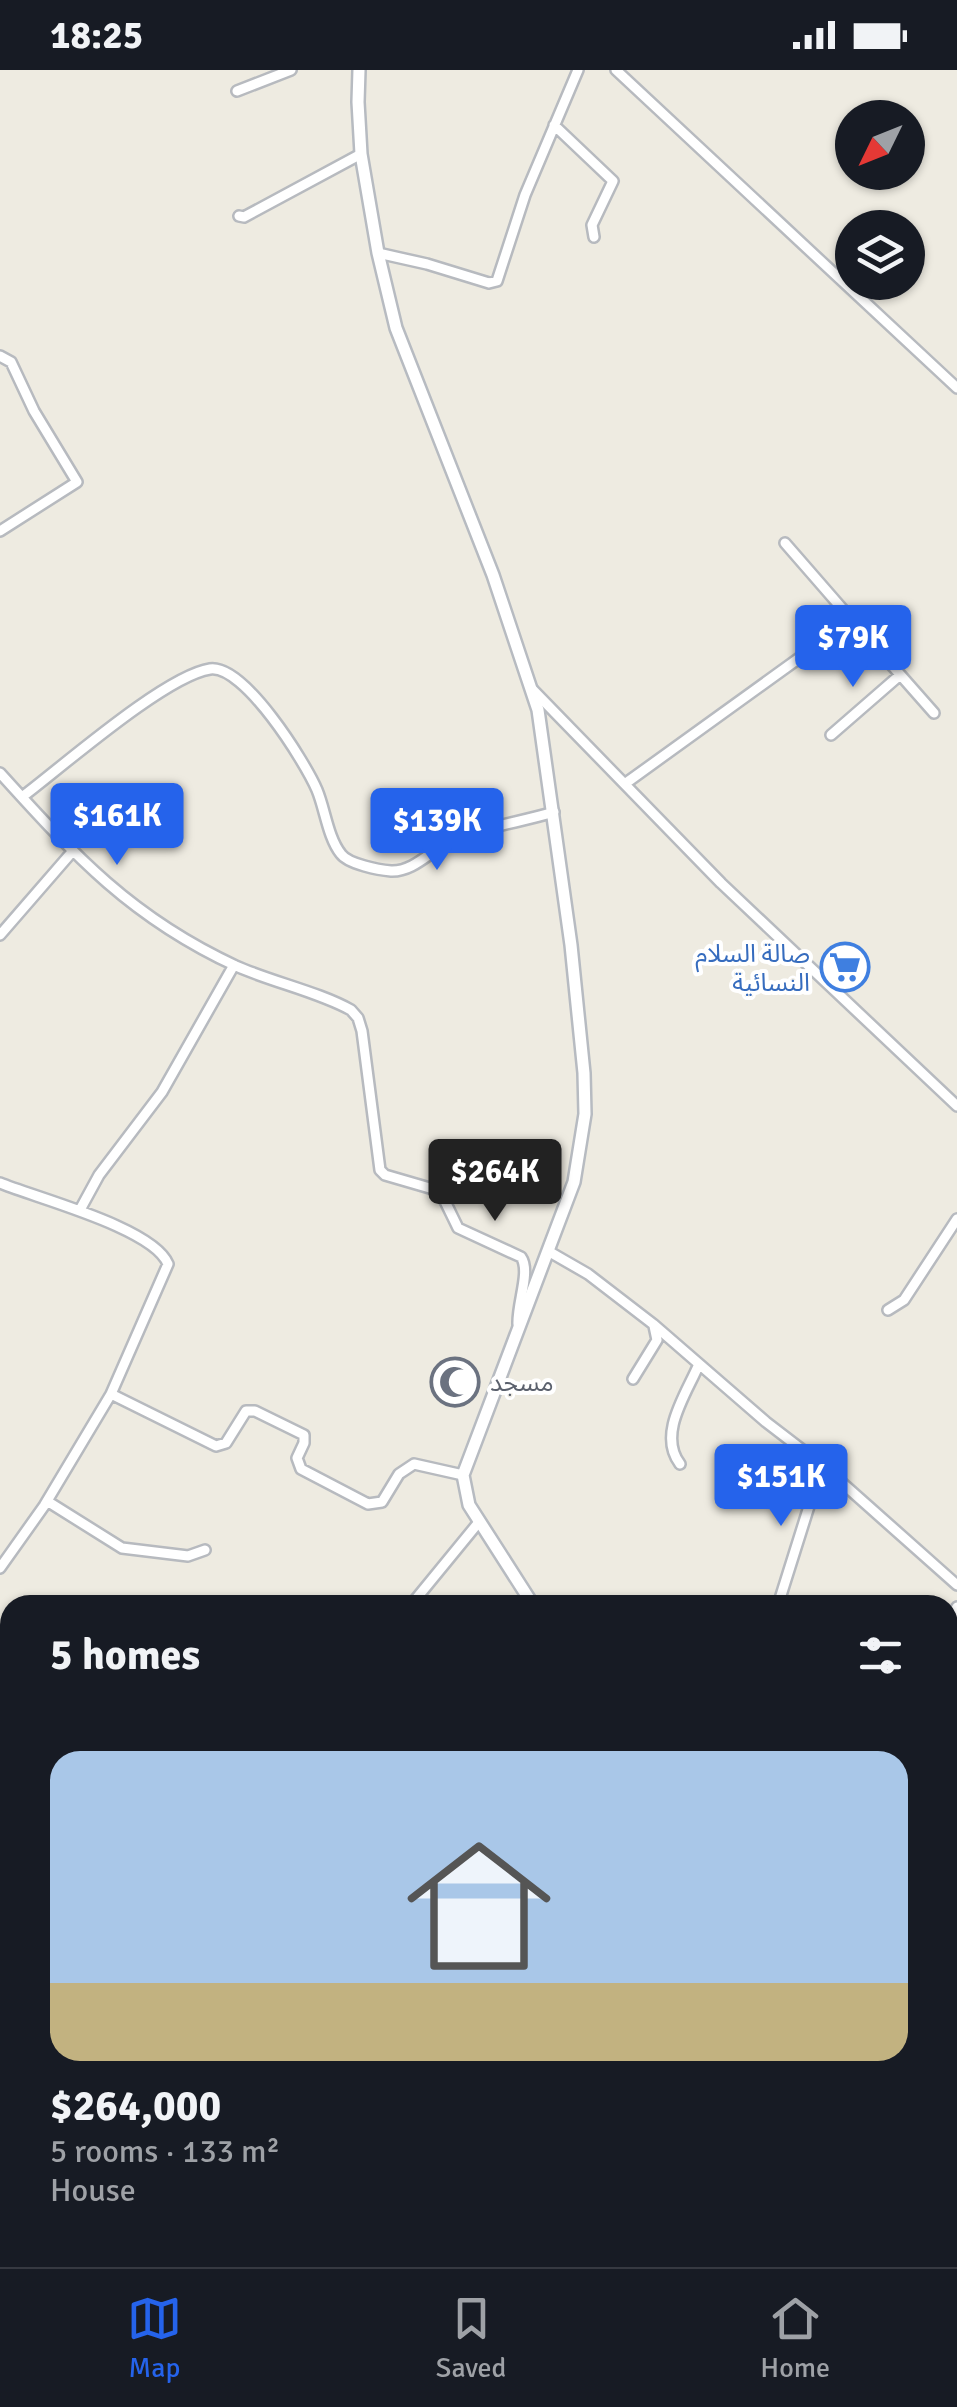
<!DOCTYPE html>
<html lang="en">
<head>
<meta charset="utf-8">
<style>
	body { margin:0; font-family:Signika,"Noto Sans Arabic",sans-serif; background:#20242c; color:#f1f3f6; height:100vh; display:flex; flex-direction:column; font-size:38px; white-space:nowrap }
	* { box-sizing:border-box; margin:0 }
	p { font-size:32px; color:#9ea1a6 }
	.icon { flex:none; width:55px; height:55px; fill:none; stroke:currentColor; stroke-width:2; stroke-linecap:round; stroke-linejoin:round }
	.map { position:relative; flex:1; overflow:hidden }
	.sheet { position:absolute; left:0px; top:1525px; width:958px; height:672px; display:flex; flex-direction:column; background:#171b24; border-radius:30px 30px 0 0; box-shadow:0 2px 8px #0004 }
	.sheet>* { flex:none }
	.needle { width:65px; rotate:227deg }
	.buttons { position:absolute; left:835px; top:30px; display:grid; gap:20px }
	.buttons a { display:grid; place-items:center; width:90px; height:90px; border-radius:50%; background:#171b24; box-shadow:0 2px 8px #0004; font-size:50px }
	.price { position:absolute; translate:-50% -85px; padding:0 22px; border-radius:10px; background:#2563eb; color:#fff; font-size:32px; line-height:65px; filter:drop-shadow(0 2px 5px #0008) }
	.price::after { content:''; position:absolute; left:50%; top:60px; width:30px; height:22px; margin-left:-15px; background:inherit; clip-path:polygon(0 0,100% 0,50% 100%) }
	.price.selected { background:#222; color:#fff }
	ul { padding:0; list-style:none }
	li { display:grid; align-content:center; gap:20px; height:530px; padding:0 50px }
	li span { display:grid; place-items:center; height:310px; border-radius:30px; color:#555 }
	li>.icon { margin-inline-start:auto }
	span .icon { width:180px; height:180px; fill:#fffc; stroke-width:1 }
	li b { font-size:42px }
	h2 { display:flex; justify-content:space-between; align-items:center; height:120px; padding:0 50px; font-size:42px }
	.status { display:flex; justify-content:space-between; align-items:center; height:70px; padding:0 50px; background:#171b24; direction:ltr }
	.status svg { height:28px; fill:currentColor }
	.dock { display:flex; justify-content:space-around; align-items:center; height:140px; border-top:2px solid #363941; background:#171b24; font-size:28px; color:#9ea1a6 }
	.dock a { display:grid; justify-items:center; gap:5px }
	.dock .selected { color:#2563eb }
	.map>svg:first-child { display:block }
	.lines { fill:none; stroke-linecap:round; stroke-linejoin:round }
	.minor-casing { stroke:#b7babf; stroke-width:14 }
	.secondary-casing { stroke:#b7bbc1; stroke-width:16 }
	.minor { stroke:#fff; stroke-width:9 }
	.secondary { stroke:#fff; stroke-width:11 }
	.labels { text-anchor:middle; stroke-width:8; stroke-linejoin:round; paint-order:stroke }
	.shop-label { font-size:25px; fill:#366cbe; stroke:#fff; text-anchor:end }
	.worship-label { font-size:25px; fill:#5b616d; stroke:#fff; text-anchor:start }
</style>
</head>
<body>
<div class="status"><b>18:25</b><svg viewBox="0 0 49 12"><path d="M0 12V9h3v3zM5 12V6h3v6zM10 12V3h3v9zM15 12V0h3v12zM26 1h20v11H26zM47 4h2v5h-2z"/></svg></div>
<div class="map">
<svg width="957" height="2197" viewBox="0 0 957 2197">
	<rect width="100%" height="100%" fill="#eeebe1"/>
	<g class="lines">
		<g class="minor-casing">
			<path id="minor" d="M616 0 957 318
				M237 21 291 0
				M554 55 613 111 592 155 594 167
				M239 146 244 147 361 84
				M378 183 427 194 489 213 497 211 525 125 578 0
				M0 286 11 292 34 341 77 412 0 461
				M852 550 934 643
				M533 620 721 813 957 1036
				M831 665 900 605
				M0 703C75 786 132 848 236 896 272 912 319 922 351 940L358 948 362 961 380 1100 385 1105 440 1121 458 1158 521 1187C531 1201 517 1233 518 1254
				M626 713 852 550 785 473
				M22 727C62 697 165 606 210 599 244 594 305 692 317 720 325 739 328 768 341 784 348 794 379 800 391 801 414 802 431 780 451 771 483 757 521 752 554 742
				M0 865 72 782
				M0 1113C36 1128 154 1158 168 1194L111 1324 44 1436 0 1498
				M81 1138 99 1105 162 1022 234 895
				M548 1181 588 1204 653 1254 766 1352 822 1395 957 1515
				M888 1240 904 1230 957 1149
				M633 1309 657 1270 654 1256
				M111 1324 216 1376 226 1373 246 1341H255L304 1365V1373L297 1388 301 1399 368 1434 382 1432 399 1404 414 1394 463 1405
				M680 1394C657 1364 687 1323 699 1294
				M47 1431 122 1478 188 1486 205 1480
				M411 1535 479 1452
				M778 1535 822 1395
				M948 1553 957 1537
				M0 1852 10 1838
				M0 1861 10 1865
				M0 1934 10 1871
				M948 2001 957 1994
				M948 2152 957 2144"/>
		</g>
		<g class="secondary-casing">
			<path id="secondary" d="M359 0 358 32 361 84 378 183 396 258 493 505 538 640 571 875 584 1003 585 1044 574 1112 463 1405 469 1435 533 1535
				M907 2188 909 2197"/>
		</g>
		<use href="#minor" class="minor"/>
		<use href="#secondary" class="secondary"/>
	</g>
	<defs>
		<g id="supermarket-ring" transform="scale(2.5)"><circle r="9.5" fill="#fff" stroke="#3f7fe0" stroke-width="1.5"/><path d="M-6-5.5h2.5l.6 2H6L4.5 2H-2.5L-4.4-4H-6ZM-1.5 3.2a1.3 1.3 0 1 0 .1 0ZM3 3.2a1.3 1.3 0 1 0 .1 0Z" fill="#3f7fe0"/></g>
		<g id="mosque-ring" transform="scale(2.5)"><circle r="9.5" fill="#fff" stroke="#6b7280" stroke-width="1.5"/><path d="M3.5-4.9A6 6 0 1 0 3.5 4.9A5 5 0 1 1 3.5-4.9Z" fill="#6b7280"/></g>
	</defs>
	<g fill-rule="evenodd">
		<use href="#supermarket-ring" x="845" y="897"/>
		<use href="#mosque-ring" x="455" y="1312"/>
	</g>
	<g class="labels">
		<g class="shop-label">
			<text x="810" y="892">صالة السلام<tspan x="810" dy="29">النسائية</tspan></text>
		</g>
		<g class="worship-label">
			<text x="490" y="1321">مسجد</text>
		</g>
	</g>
</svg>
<div class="buttons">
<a><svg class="needle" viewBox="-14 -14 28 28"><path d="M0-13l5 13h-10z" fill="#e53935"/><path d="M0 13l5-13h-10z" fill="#9ea1a6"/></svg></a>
<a><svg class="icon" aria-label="layers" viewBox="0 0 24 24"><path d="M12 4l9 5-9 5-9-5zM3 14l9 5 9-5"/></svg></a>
</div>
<b class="price" style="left:853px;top:620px">$79K</b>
<b class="price" style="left:117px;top:798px">$161K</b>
<b class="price" style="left:437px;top:803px">$139K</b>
<b class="price selected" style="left:495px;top:1154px">$264K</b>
<b class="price" style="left:781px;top:1459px">$151K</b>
<section class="sheet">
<h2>5 homes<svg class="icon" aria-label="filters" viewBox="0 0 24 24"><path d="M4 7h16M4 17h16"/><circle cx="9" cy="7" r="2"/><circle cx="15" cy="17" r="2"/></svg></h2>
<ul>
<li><span style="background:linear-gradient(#a9c7e8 75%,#c2b280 0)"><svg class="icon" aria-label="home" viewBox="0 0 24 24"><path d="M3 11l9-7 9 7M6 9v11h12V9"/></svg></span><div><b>$264,000</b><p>5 rooms · 133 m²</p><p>House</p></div></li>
</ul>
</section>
</div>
<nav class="dock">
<a class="selected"><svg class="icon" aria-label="map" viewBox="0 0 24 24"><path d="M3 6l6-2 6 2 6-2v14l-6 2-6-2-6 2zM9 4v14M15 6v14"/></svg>Map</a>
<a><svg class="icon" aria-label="saved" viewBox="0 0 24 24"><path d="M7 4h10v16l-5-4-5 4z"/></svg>Saved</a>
<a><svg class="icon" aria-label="home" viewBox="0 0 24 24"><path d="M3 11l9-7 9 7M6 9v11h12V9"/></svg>Home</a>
</nav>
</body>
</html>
